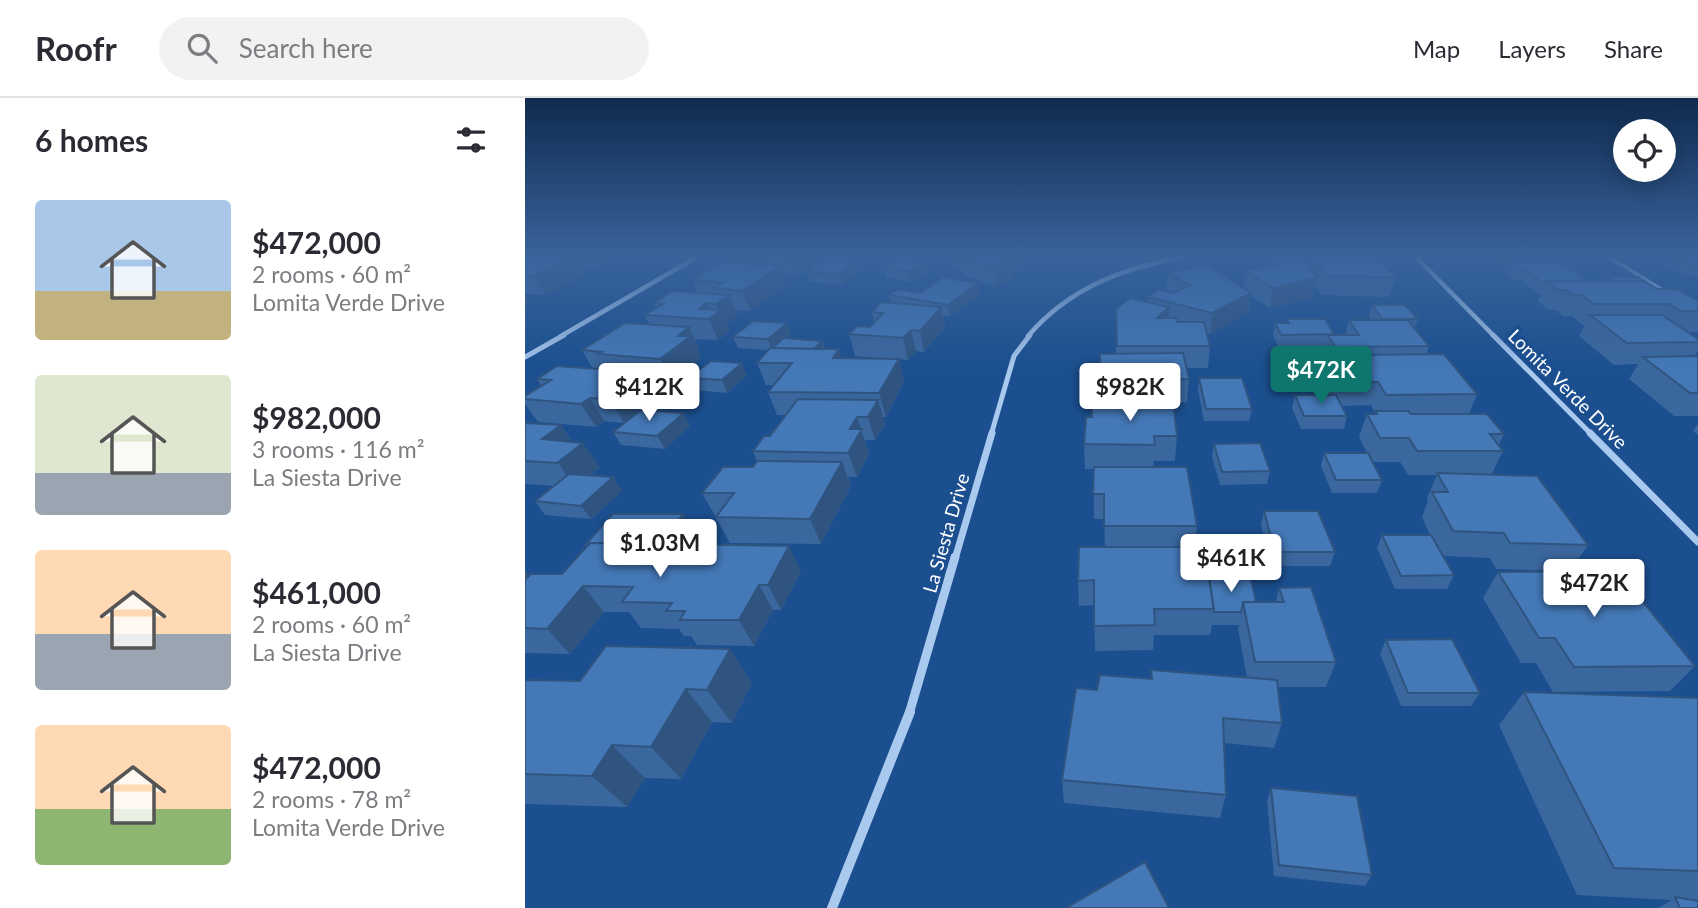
<!DOCTYPE html>
<html lang="en">
<head>
<meta charset="utf-8">
<style>
	body { margin:0; font-family:Lato,sans-serif; background:#f2f2f3; color:#2b2b33; height:100vh; display:flex; flex-direction:column; font-size:26px; white-space:nowrap }
	* { box-sizing:border-box; margin:0 }
	p { font-size:23px; color:#7c7c81 }
	.icon { flex:none; width:38px; height:38px; fill:none; stroke:currentColor; stroke-width:2; stroke-linecap:round; stroke-linejoin:round }
	.map { position:relative; flex:1; overflow:hidden }
	.details { display:flex; flex-direction:column; background:#fff; width:525px }
	.details>* { flex:none }
	.buttons { position:absolute; left:1088px; top:21px; display:grid; gap:14px }
	.buttons a { display:grid; place-items:center; width:63px; height:63px; border-radius:50%; background:#fff; box-shadow:0 4px 18px #0003; font-size:35px }
	.price { position:absolute; translate:-50% -60px; padding:0 16px; border-radius:7px; background:#fff; color:#222; font-size:23px; line-height:46px; filter:drop-shadow(0 2px 4px #0008) }
	.price::after { content:''; position:absolute; left:50%; top:42px; width:21px; height:16px; margin-left:-10px; background:inherit; clip-path:polygon(0 0,100% 0,50% 100%) }
	.price.selected { background:#0f766e; color:#fff }
	ul { padding:0; list-style:none }
	li { display:flex; align-items:center; gap:21px; height:175px; padding:0 35px }
	li span { display:grid; place-items:center; flex:none; width:196px; height:140px; border-radius:7px; color:#555 }
	li>.icon { margin-inline-start:auto }
	span .icon { width:84px; height:84px; fill:#fffc; stroke-width:1 }
	li b { font-size:30px }
	h2 { display:flex; justify-content:space-between; align-items:center; height:84px; padding:0 35px; font-size:30px }
	header { display:flex; align-items:center; gap:42px; box-sizing:border-box; height:98px; padding:0 35px; background:#fff; border-bottom:2px solid #e1e1e2 }
	header strong { font-size:33px }
	nav { display:flex; gap:38px; margin-inline-start:auto; font-size:24px }
	.search { width:490px; height:63px; background:#f2f2f3; display:flex; align-items:center; gap:18px; box-sizing:border-box; padding:0 24px; border-radius:38px; color:#7c7c81; font-size:26px }
	main { display:flex; flex:1; min-height:0 }
	.map>svg:first-child { display:block }
	.lines { fill:none; stroke-linecap:round; stroke-linejoin:round }
	.service { stroke:#a9c9ee; stroke-width:3.5 }
	.minor-far4 { stroke:#a9c9ee; stroke-width:4.5 }
	.minor-far3 { stroke:#a9c9ee; stroke-width:5 }
	.minor-far2 { stroke:#a9c9ee; stroke-width:7 }
	.minor-far1 { stroke:#a9c9ee; stroke-width:9 }
	.minor { stroke:#a9c9ee; stroke-width:10 }
	.wall { fill:#3a679d }
	.shaded-wall { fill:#305480 }
	.building { fill:#4478b7; stroke:#305480; stroke-width:2 }
	.labels { text-anchor:middle; stroke-width:7; stroke-linejoin:round; paint-order:stroke }
	.street-label { font-size:19px; fill:#fff; stroke:#1b4f8f }
</style>
</head>
<body>
<header>
<strong>Roofr</strong>
<div class="search"><svg class="icon" aria-label="search" viewBox="0 0 24 24"><circle cx="10" cy="10" r="6"/><path d="M15 15l6 6"/></svg>Search here</div>
<nav><a>Map</a><a>Layers</a><a>Share</a></nav>
</header>
<main>
<section class="details">
<h2>6 homes<svg class="icon" aria-label="filters" viewBox="0 0 24 24"><path d="M4 7h16M4 17h16"/><circle cx="9" cy="7" r="2"/><circle cx="15" cy="17" r="2"/></svg></h2>
<ul>
<li><span style="background:linear-gradient(#a9c7e8 65%,#c2b280 0)"><svg class="icon" aria-label="home" viewBox="0 0 24 24"><path d="M3 11l9-7 9 7M6 9v11h12V9"/></svg></span><div><b>$472,000</b><p>2 rooms · 60 m²</p><p>Lomita Verde Drive</p></div></li>
<li><span style="background:linear-gradient(#dfe7d0 70%,#9aa5b1 0)"><svg class="icon" aria-label="home" viewBox="0 0 24 24"><path d="M3 11l9-7 9 7M6 9v11h12V9"/></svg></span><div><b>$982,000</b><p>3 rooms · 116 m²</p><p>La Siesta Drive</p></div></li>
<li><span style="background:linear-gradient(#ffd9b3 60%,#9aa5b1 0)"><svg class="icon" aria-label="home" viewBox="0 0 24 24"><path d="M3 11l9-7 9 7M6 9v11h12V9"/></svg></span><div><b>$461,000</b><p>2 rooms · 60 m²</p><p>La Siesta Drive</p></div></li>
<li><span style="background:linear-gradient(#ffd9b3 60%,#8fb573 0)"><svg class="icon" aria-label="home" viewBox="0 0 24 24"><path d="M3 11l9-7 9 7M6 9v11h12V9"/></svg></span><div><b>$472,000</b><p>2 rooms · 78 m²</p><p>Lomita Verde Drive</p></div></li>
</ul>
</section>
<div class="map">
<svg width="1173" height="810" viewBox="0 0 1173 810">
	<rect width="100%" height="100%" fill="#1b4f8f"/>
	<g class="lines">
		<path class="service" d="M1084 159 1141 194"/>
		<path class="minor-far4" d="M891 159 969 238
			M36 238 172 159
			M503 238C544 190 598 170 658 159"/>
		<path class="minor-far3" d="M968 237 1067 337
			M0 259 39 237
			M466 337 489 258 505 237"/>
		<path class="minor-far2" d="M1065 335 1173 444
			M430 461 467 335"/>
		<path class="minor-far1" d="M384 616 430 459"/>
		<path class="minor" d="M307 810 385 614"/>
	</g>
	<path class="wall" d="M0 159H92L70 170 55 168 60 177 21 197 0 196Z
		M209 159H303L271 178 258 177 262 187 225 213 210 212 213 217 201 226 205 233 193 242 170 241 174 251 172 252 176 260 146 283 104 280 120 308 99 325 79 323 71 329 13 324 0 306V298L16 288 12 281 68 271 57 252 125 227 120 217 131 210 129 205 172 195 167 182 173 179 172 177 205 164 204 162Z
		M427 159H522L510 163 501 159 502 167 488 174V180L471 188 439 177V174L429 170Z
		M747 159H778L784 169 786 159H817L870 179 864 199 797 197 790 187 787 200 745 210 726 198 723 215 685 236 682 235 685 248 683 270H661L664 281 662 304 648 305 652 338 650 363H629L628 369 672 428 669 453H664L665 460 684 481 731 504H751L754 490 811 564 801 589H753L757 625 749 650 699 645 701 697 695 720 539 705 537 682 572 592 626 581V572L722 580 713 530 714 527H687L685 537H629L628 552 570 553 569 507 554 508 553 483 580 449 579 421H569V371H560L559 346 567 319 575 303V256H591V211L623 204V199L642 194 643 175 718 190 720 173 746 167Z
		M960 159H1030L1027 164 1062 183H1080L1082 179 1132 191 1173 203V234H1163L1173 241V253L1169 258H1173V318H1149L1104 281 1113 266 1089 267 1054 238 1060 227H1058L1047 218H1038L1032 212H1024L1013 203 1016 196H1013L996 182H988L979 174 981 167H977L969 161H964Z
		M1146 159H1173V178H1160L1141 167Z
		M332 163 335 173 318 187 285 184 282 174Z
		M400 165 402 175 386 184 362 180 360 170Z
		M395 195 455 196 425 218 418 217 420 229 399 254 391 253 383 262 374 261 379 283 361 319H358L360 326 350 342H340L344 356 332 379H323L326 388 296 446 205 445 177 395 228 369 232 363 228 353 245 338 260 317H252L243 294 248 287H241L232 265 243 252 213 250 208 239 262 225 266 236 262 240 297 243 300 251 317 260 365 261 330 258 324 236 345 229 349 224 347 214 366 205 364 197Z
		M847 207 893 221 889 230 904 248 901 257 952 296 944 316 979 336 974 347 978 353 966 377 1063 447 1045 473 971 471 965 460 919 458 929 477 922 491H870L852 450 857 437H905L897 419 903 403 902 400 912 377H883L875 364H848L857 382 852 395H807L796 368 799 355H842L834 339 842 316H849V313L846 307 817 308 822 318 819 331H776L767 310 770 297H800L798 293 804 270 798 259 801 248H753L748 237 750 225H761L762 221 809 237H820L824 222H847L844 218Z
		M222 277 202 295 170 292 164 280Z
		M674 280 727 311 724 323H679L673 292Z
		M0 325 36 327 47 344 75 369 65 378 88 379 97 393 66 421 20 417 10 403 28 388 0 386Z
		M1173 326V337L1168 333Z
		M165 328 140 351 96 347 88 334Z
		M689 346 745 373 742 386 695 387 687 359Z
		M739 413 810 454 805 468H747L736 427Z
		M158 416 166 429 154 446 276 473 256 512H248L229 548 172 547 166 538H159L154 531 116 530 104 514H79L45 556 0 555V472L5 477 37 476 62 449 60 447Z
		M973 474 1170 568 1145 593 1028 594 1011 565H996L958 500Z
		M861 542 955 595 946 608H876L855 556Z
		M0 582 227 585 207 625 187 624 156 681 120 680 102 709 0 706Z
		M999 594 1173 600V803H1169L1173 810H1133L1147 802 1052 797 974 627Z
		M746 690 847 777 840 788 749 778 742 703Z"/>
	<path class="shaded-wall" d="M48 159H50L60 177 21 197 9 178Z
		M64 159H92L70 170Z
		M234 159H237L243 176 255 168 262 187 225 213 217 193 233 183 226 163Z
		M264 159H303L271 178Z
		M477 159H501L502 167 488 174V180L471 188 469 169Z
		M510 159H522L510 163Z
		M332 163 335 173 318 187 315 176Z
		M400 165 402 175 386 184 384 174Z
		M792 180 787 200 745 210 748 190Z
		M453 185 455 196 425 218 423 207Z
		M726 195 723 215 685 236 687 215Z
		M204 197 213 217 201 226 205 233 193 242 184 221 174 211 182 205 188 218 194 213 191 206Z
		M0 199 5 206 0 209Z
		M416 209 420 229 399 254 395 233Z
		M644 209 643 230 632 220Z
		M262 225 266 236 247 253 243 241Z
		M164 229 174 251 172 252 176 260 146 283 135 261 153 238Z
		M386 232 391 253 383 262 378 240Z
		M297 243 301 255 280 258Z
		M314 251 321 273 308 260Z
		M374 261 379 283 361 319 354 295Z
		M217 265 222 277 202 295 197 282Z
		M100 273 120 308 99 325 85 301 86 283Z
		M65 300 79 323 71 329 56 306Z
		M353 302 360 326 350 342 343 319Z
		M159 315 165 328 140 351 132 338Z
		M332 319 344 356 332 379 323 355 325 331Z
		M36 327 51 350 58 345 75 369 50 390 17 341Z
		M317 364 326 388 296 446 285 421Z
		M88 379 97 393 66 421 56 408Z
		M158 416 166 429 144 460 135 446Z
		M264 448 276 473 256 512 243 487Z
		M0 472 8 480 0 487Z
		M234 487 248 512 229 548 214 522Z
		M58 488 79 514 45 556 22 531Z
		M205 551 227 585 207 625 182 592Z
		M161 591 187 624 156 681 126 649Z
		M87 647 120 680 102 709 67 678Z"/>
	<path class="building" d="M0 159H48L9 178 0 177Z
		M209 159H234L226 163 204 162Z
		M439 159H479L487 161 469 169Z
		M748 159H778L792 180 748 190 720 173 752 166Z
		M788 159H817L818 160 855 162 870 179 801 178Z
		M1150 159H1173V167H1166Z
		M300 161 332 163 315 176 282 174Z
		M376 161 400 165 384 174 360 170Z
		M200 164 255 168 217 193 188 190 197 185 167 182 176 177H172Z
		M983 164H1034L1062 183H1022L1021 185H1018L1000 172H993Z
		M681 167 726 195 687 215 623 199 633 192 648 195 665 187 643 175Z
		M418 179 453 185 423 207 364 197 373 191 395 195Z
		M1082 179H1113L1130 190 1119 183H1088Z
		M1022 183H1119L1132 191H1152L1173 203V213H1156L1144 206H1069L1057 197H1048L1041 192H1033Z
		M147 193 204 197 191 206 182 205 174 211 196 212 184 221 120 217 138 206 129 205Z
		M605 200 644 209 632 220H651L652 224H679L685 248H592L591 211Z
		M357 204 416 209 395 233 386 232 378 240 324 236 332 228 345 229 358 215 347 214Z
		M847 207H880L893 221H857Z
		M1065 217H1137L1173 241V244L1102 245Z
		M762 221H800L809 236 756 237 750 225H764Z
		M824 222H883L904 248 810 249 803 237H834Z
		M228 223 262 225 243 241 208 239Z
		M100 225 164 229 153 238H166L135 261 73 256 77 254 57 252Z
		M259 240 297 243 289 251 247 250Z
		M245 250 314 251 308 260 374 261 354 295 243 294 267 265H232Z
		M658 255 664 281 614 282V289H575V256Z
		M919 256 952 296 861 297 853 284 812 285 804 270H835L827 257Z
		M1173 258V295H1165L1118 259Z
		M186 263 217 265 197 282 164 280Z
		M32 268 100 273 86 283 107 285 85 301 65 300 56 306 0 301V298L26 282 12 281Z
		M674 280H717L727 311H681Z
		M770 297H811L822 318H779Z
		M273 301 353 302 343 319H332L325 331H337L323 355 228 353 239 338H245Z
		M567 303 648 304 652 338H629L630 347 559 346 561 319H567Z
		M116 312 159 315 132 338 88 334Z
		M850 313H883L886 316H962L979 336H965L978 353H892L884 340H855L842 316H852Z
		M0 325 36 327 17 341 58 345 32 365 0 363Z
		M735 345 745 373 697 374 689 346Z
		M799 355H843L857 382H811Z
		M232 363 317 364 285 421 191 419 209 395H177L198 369H228Z
		M569 369H662L672 428H579V396H568Z
		M912 375 1012 378 1063 447 985 445 979 435 928 433 907 394H923Z
		M44 376 88 379 56 408 10 403Z
		M739 413H793L810 454H750Z
		M88 416H158L135 446 65 445 64 447H60Z
		M857 437H906L929 477 876 478Z
		M65 445 264 448 243 487H234L214 522H155L160 513H141L147 505 97 504 108 489 58 488 22 531 0 530V482L6 476H37Z
		M554 449H663L665 460H681L689 511H629L630 527 569 528V482L553 483Z
		M1093 473 1170 568 1049 569 1030 540H1014L973 474Z
		M684 481H726L731 504H718L716 514H689Z
		M786 489 811 564H730L718 504H759L754 490Z
		M927 541 955 595H883L861 542Z
		M81 548 205 551 182 592 161 591 126 649 87 647 67 678 0 676V582L55 583Z
		M626 572 752 582 757 625 698 620 701 697 537 682 551 590 572 592 575 577 627 581Z
		M999 594 1173 600V773L1089 770Z
		M746 690 832 698 847 777 754 767Z
		M620 764 644 810H541Z
		M1150 799 1173 803V810H1155Z"/>
	<linearGradient id="sky" x2="0" y2="1"><stop stop-color="#0f2b4f"/><stop offset="0.58" stop-color="#39639b"/><stop offset="1" stop-color="#39639b" stop-opacity="0"/></linearGradient>
	<rect width="1173" height="272" fill="url(#sky)"/>
	<g class="labels">
		<g class="street-label">
			<text transform="translate(1043 291) rotate(45)" y="7">Lomita Verde Drive</text>
			<text transform="translate(421 435) rotate(-74)" y="7">La Siesta Drive</text>
		</g>
	</g>
</svg>
<div class="buttons">
<a><svg class="icon" aria-label="locate" viewBox="0 0 24 24"><circle cx="12" cy="12" r="6"/><path d="M12 2v4M12 18v4M2 12h4M18 12h4"/></svg></a>
</div>
<b class="price selected" style="left:796px;top:308px">$472K</b>
<b class="price" style="left:124px;top:325px">$412K</b>
<b class="price" style="left:605px;top:325px">$982K</b>
<b class="price" style="left:135px;top:481px">$1.03M</b>
<b class="price" style="left:706px;top:496px">$461K</b>
<b class="price" style="left:1069px;top:521px">$472K</b>
</div>
</main>
</body>
</html>
